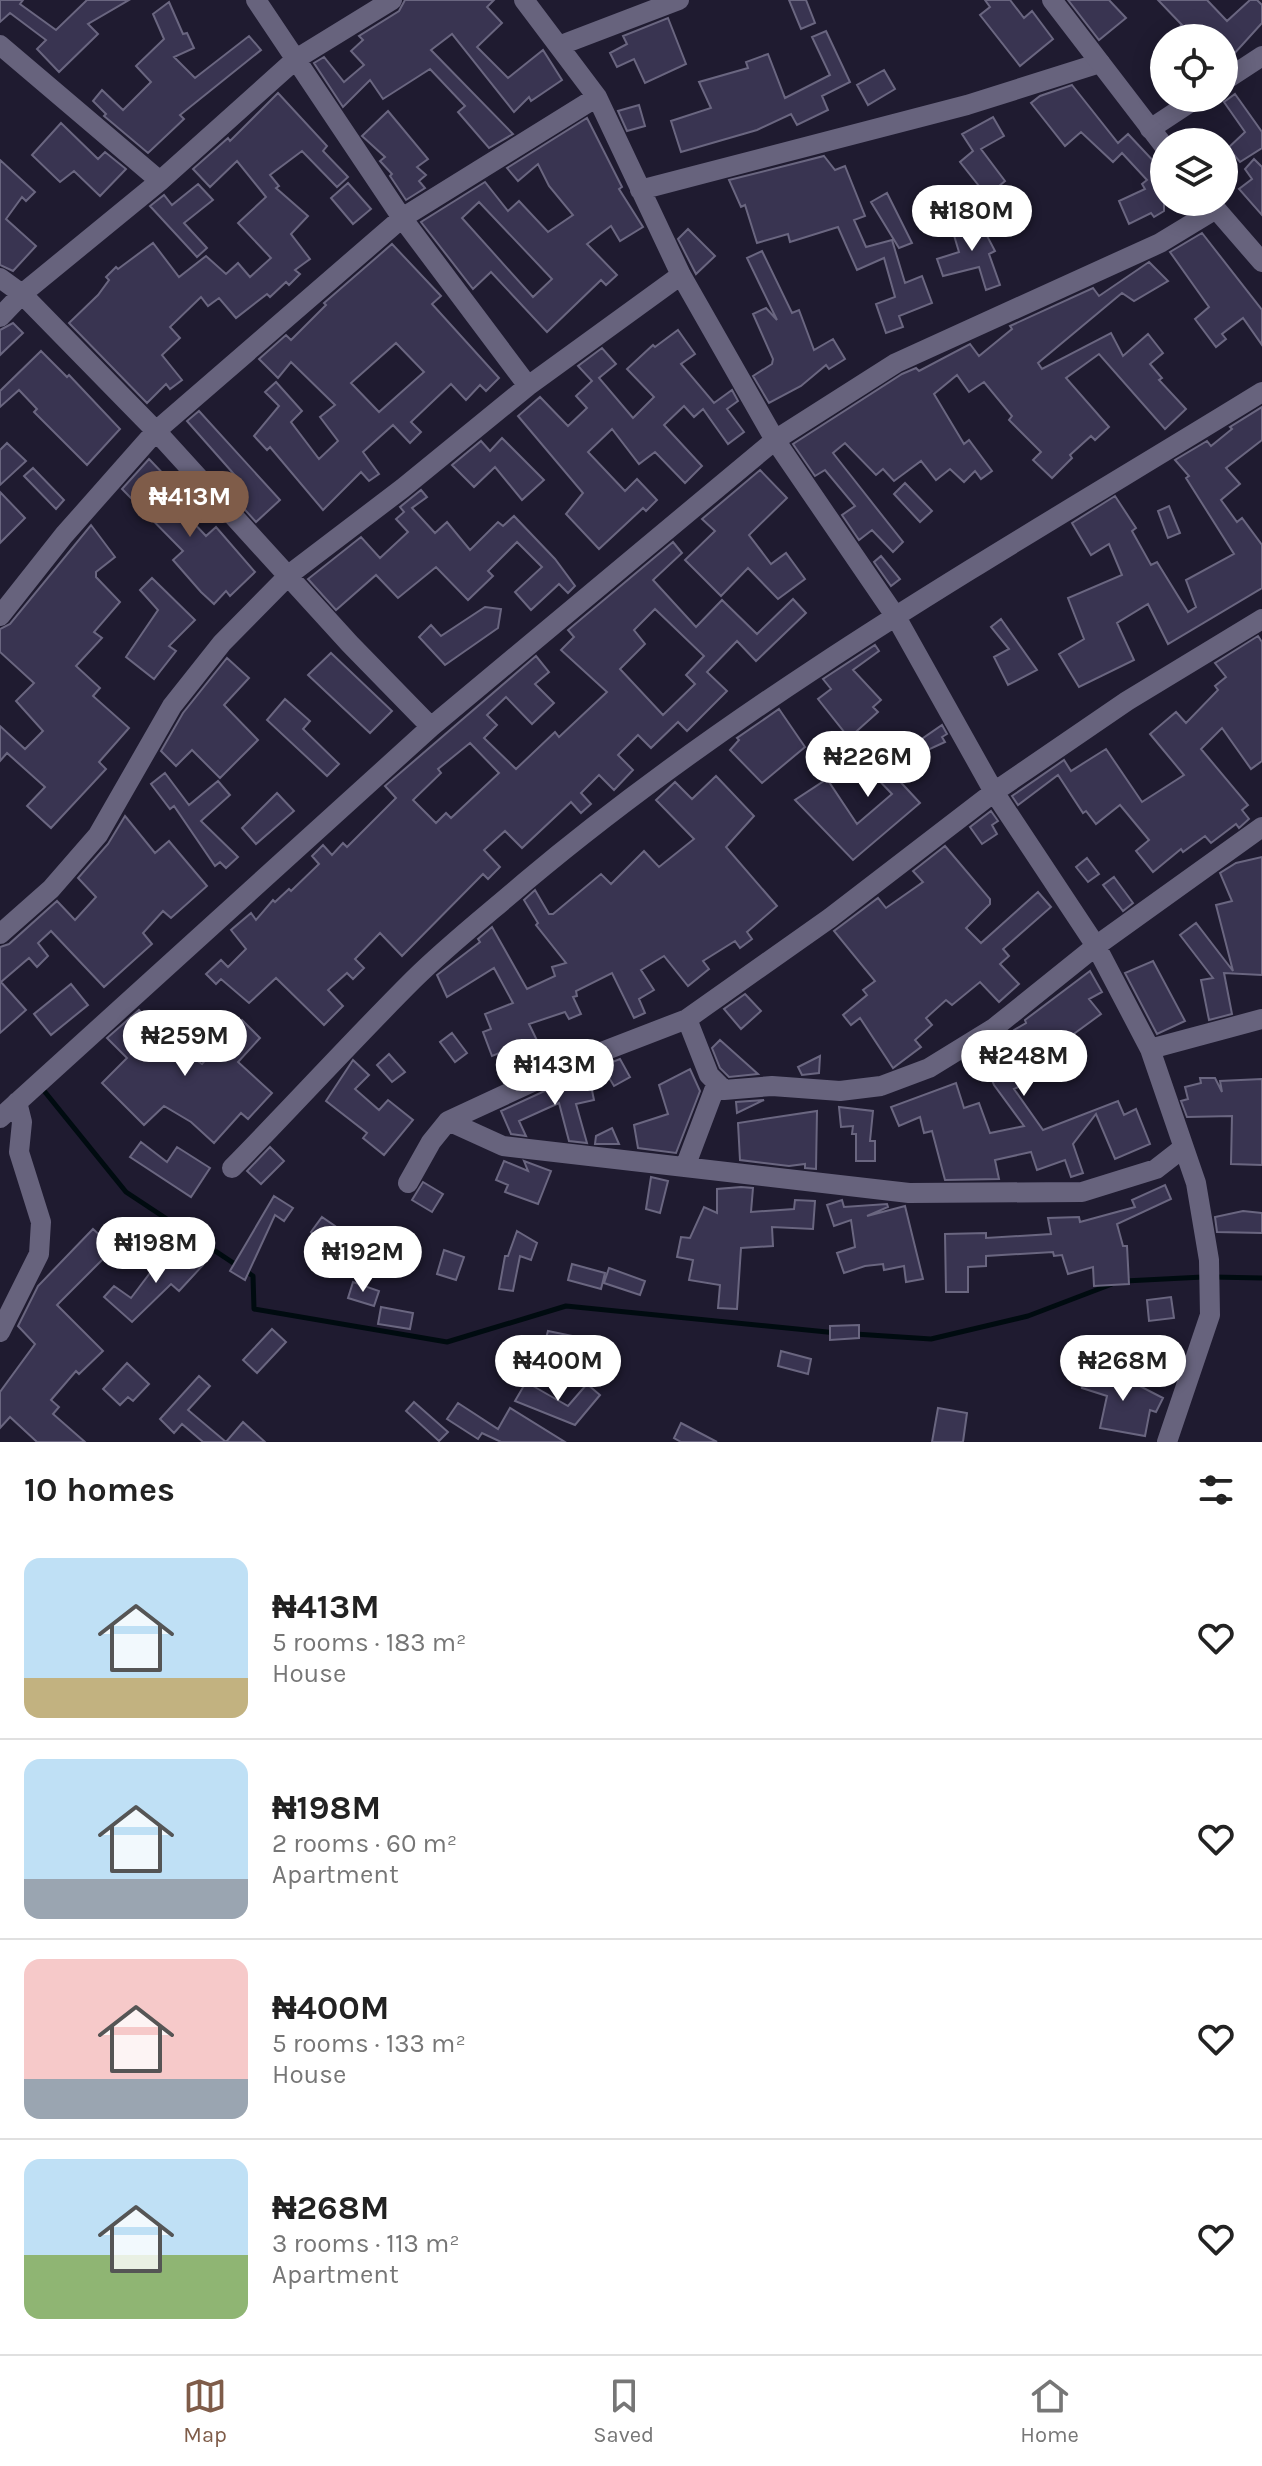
<!DOCTYPE html>
<html lang="en">
<head>
<meta charset="utf-8">
<style>
	body { margin:0; font-family:Karla,sans-serif; background:#f2f2f2; color:#222; height:100vh; display:flex; flex-direction:column; font-size:30px; white-space:nowrap }
	* { box-sizing:border-box; margin:0 }
	p { font-size:26px; color:#767676 }
	.icon { flex:none; width:44px; height:44px; fill:none; stroke:currentColor; stroke-width:2; stroke-linecap:round; stroke-linejoin:round }
	.map { position:relative; height:1442px; overflow:hidden }
	.details { display:flex; flex-direction:column; background:#fff; flex:1 }
	.details>* { flex:none }
	.controls { position:absolute; left:1150px; top:24px; display:grid; gap:16px }
	.controls a { display:grid; place-items:center; width:88px; height:88px; border-radius:50%; background:#fff; box-shadow:0 4px 20px #0003; font-size:40px }
	.price { position:absolute; translate:-50% -68px; padding:0 18px; border-radius:28px; background:#fff; color:#222; font-size:26px; line-height:52px; filter:drop-shadow(0 2px 4px #0008) }
	.price::after { content:''; position:absolute; left:50%; top:48px; width:24px; height:18px; margin-left:-12px; background:inherit; clip-path:polygon(0 0,100% 0,50% 100%) }
	.price.active { background:#7f5c49; color:#fff }
	ul { padding:0; list-style:none }
	li { display:flex; align-items:center; gap:24px; height:200px; padding:0 24px }
	li+li { border-top:2px solid #e0e0e0 }
	li span { display:grid; place-items:center; flex:none; width:224px; height:160px; border-radius:16px; color:#555 }
	li>.icon { margin-inline-start:auto }
	span .icon { width:96px; height:96px; fill:#fffc; stroke-width:1 }
	li b { font-size:34px }
	h2 { display:flex; justify-content:space-between; align-items:center; height:96px; padding:0 24px; font-size:34px }
	.dock { display:flex; justify-content:space-around; align-items:center; height:112px; border-top:2px solid #e0e0e0; background:#fff; font-size:22px; color:#767676 }
	.dock a { display:grid; justify-items:center; gap:4px }
	.dock .active { color:#7f5c49 }
	.map>svg:first-child { display:block }
	.lines { fill:none; stroke-linecap:round; stroke-linejoin:round }
	.stream { stroke:#000b10; stroke-width:5 }
	.building { fill:#393451; stroke:#6a6680; stroke-width:2; fill-rule:evenodd }
	.minor { stroke:#67637d; stroke-width:20 }
	.tertiary { stroke:#67637d; stroke-width:20 }
</style>
</head>
<body>
<div class="map">
<svg width="1262" height="1442" viewBox="0 0 1262 1442">
	<rect width="100%" height="100%" fill="#1f1b30"/>
	<g class="lines">
		<path class="stream" d="M45 1092 126 1192 253 1276 254 1309 447 1342 566 1306 837 1333
			M1213 1277 1262 1278
			M1125 1281 1203 1277
			M855 1334 931 1339 1028 1316 1112 1284"/>
	</g>
	<path class="building" d="M0 0H23L20 4 56 30 87 0H129L88 24 98 34 59 72 37 49 46 40 10 13 0 22Z
		M405 0H494L487 7 502 23 477 47 508 78 543 50 562 80 531 101 529 97 514 112 452 34 431 50 513 134 489 148 458 112 465 106 430 69 383 99 370 80 343 107 314 63 324 57 344 82 364 65 351 51 363 40 359 36 399 11Z
		M789 0H806L815 23 801 29Z
		M985 0H1010L1024 18 1032 11 1053 39 1020 66 980 15 990 7Z
		M1068 0H1109L1126 18 1099 40Z
		M1158 0H1207L1227 21 1250 0H1257L1262 5V23L1224 65V38H1166L1182 25Z
		M169 2 183 34 187 33 194 48 174 57 195 78 249 36 261 50 180 115 184 119 148 153 104 116 106 114 93 101 102 90 123 110 151 82 136 66 164 39 153 14Z
		M668 18 686 64 645 83 634 59 617 67 610 53 627 44 623 36Z
		M826 31 850 82 822 96 828 110 797 125 791 114 757 130 681 152 671 121 711 108 699 82 748 68 746 62 768 54 785 98 830 75 812 37Z
		M884 70 895 89 868 105 857 85Z
		M1072 85 1118 143 1128 134 1160 168 1164 175V211L1154 217 1151 213 1129 224 1119 201 1145 189 1142 184 1147 180 1122 153 1113 162 1081 132 1065 146 1031 103 1040 96Z
		M278 93 327 146 323 151 348 177 337 187 302 151 270 175 279 186 276 188 308 216 291 234 310 259 295 270 300 274 289 285 286 282 270 297 267 294 236 318 219 298 208 306 201 297 170 327 180 338 162 355 182 380 170 389 166 384 147 403 69 323 98 295 109 280 106 277 116 267 118 269 153 243 179 277 206 256 226 274 238 263 250 277 271 258 238 223 266 197 237 161 210 187 193 169 228 138 230 141Z
		M1235 94 1262 132V148L1240 162 1228 148 1245 132 1224 102Z
		M639 105 645 126 627 131 618 111Z
		M388 111 428 159 417 167 426 175 419 181 425 188 406 200 390 176 392 174 380 161 385 157 362 136Z
		M993 117 1004 136 981 149 1005 181 987 196 960 162 973 151 962 134Z
		M587 118 622 187 619 189 643 227 620 241 611 226 587 244 617 275 606 285 601 280 547 332 491 272 473 289 421 222 485 182 508 211 519 201 548 232 573 215 549 186 538 164 518 181 507 168ZM479 202 552 279 533 297 462 218Z
		M61 123 98 159 105 152 126 169 100 196 74 171 60 182 32 155Z
		M824 156 835 170 845 166 865 216 854 220 866 247 892 240 905 283 922 276 932 303 899 316 903 327 886 333 876 304 895 297 884 258 857 270 838 227 790 242 788 234 757 243 745 205 741 207 729 180Z
		M1254 159 1262 167V215L1239 189 1252 179 1245 169Z
		M0 160 35 192 26 201 22 197 6 219 36 246 13 271 0 265Z
		M348 183 371 209 353 224 331 198Z
		M198 184 213 200 184 223 207 248 197 257 150 206 164 195 172 205Z
		M887 193 912 243 899 248 871 202Z
		M975 213 995 251 989 254 1000 285 986 290 979 267 943 276 937 259 959 252 953 232 967 228 963 219Z
		M688 229 715 256 696 274 678 239Z
		M1202 233 1262 310V345L1243 318 1222 334 1226 339 1216 347 1195 319 1209 307 1170 252Z
		M392 244 441 296 432 304 499 378 486 391 480 385 466 400 451 384 411 422 421 432 410 443 393 425 363 452 379 474 369 481 361 472 323 510 270 447 267 450 254 436 279 406 265 392 276 382 302 411 291 422 319 459 338 441 320 417 335 405 291 362 278 378 259 359 286 335 291 340 326 305 324 303ZM396 343 424 372 379 412 351 383Z
		M762 251 792 313 799 310 814 350 833 339 845 359 829 369 826 365 801 386 769 403 753 376 772 364 773 359 753 314 766 308 777 320 747 258Z
		M1149 262 1168 281 1134 301 1122 293 1038 363 1042 369 1111 333 1123 356 1148 334 1163 353 1150 364 1162 378 1159 380 1186 409 1165 429 1099 354 1066 378 1109 427 1095 440 1091 436 1070 455 1072 458 1052 478 1033 460 1041 452 1009 420 1012 416 984 382 969 392 957 375 934 394 964 444 969 440 992 471 981 479 975 471 964 482 950 469 936 480 921 461 894 481 883 469 876 475 845 443 833 453 903 542 893 552 872 530 859 540 842 515 855 506 825 470 815 476 793 444 902 374 916 368 919 371 970 344 979 356 1012 329 1010 326 1093 288 1099 296Z
		M13 323 23 333 0 355V330Z
		M678 330 695 354 681 364 714 403 732 390 738 401 727 409 744 432 728 444 703 409 694 417 684 406 664 425 702 466 685 483 655 452 639 464 612 429 588 452 625 491 637 479 657 500 646 511 643 508 599 549 566 514 583 493 518 416 540 397 568 426 587 408 576 396 592 381 578 366 602 348 616 364 599 378 633 418 654 397 627 369 653 345 655 347Z
		M41 351 67 377 69 375 120 429 87 465 34 412 37 409 19 390 0 407V391Z
		M1262 407V440L1226 468 1240 484 1221 500 1237 522 1242 518 1262 545V588L1168 644 1148 604 1117 623 1134 660 1079 687 1059 654 1084 639 1068 598 1122 575 1109 544 1091 555 1072 523 1115 496 1136 528 1132 531 1151 565 1157 562 1188 612 1196 607 1186 580 1234 554 1186 478 1189 476 1175 460 1207 441 1211 446 1232 429 1230 427Z
		M199 411 280 500 256 522 229 492 240 481 187 421Z
		M502 438 544 480 522 500 495 467 474 487 452 465 481 441 490 451Z
		M7 443 26 461 0 485V450Z
		M149 459 173 484 158 498 186 526 192 521 206 536 216 527 255 572 230 596 226 591 214 604 201 592 173 560 183 551 122 489Z
		M33 468 64 500 56 509 24 476Z
		M760 470 787 498 749 535 771 564 786 553 805 579 778 599 748 568 721 596 685 560 715 531 702 519Z
		M905 483 932 511 920 522 894 494Z
		M421 490 427 497 412 508 435 533 447 522 470 550 498 522 503 526 514 516 555 559 575 586 568 593 559 584 531 610 515 592 542 567 517 542 488 571 493 576 468 600 436 567 398 598 376 575 336 610 308 579 361 537 380 558 408 532 396 519 404 512 400 507Z
		M0 492 25 518 0 543Z
		M1169 506 1180 533 1168 538 1158 511Z
		M91 525 115 557 96 572V577L120 602 94 632 102 638 76 666 100 688 93 696 129 728 99 762 106 769 51 828 27 806 45 787 7 753 0 761V726L25 749 43 731 16 701 34 683 0 652V629L10 624Z
		M673 542 682 553 653 580 696 627 722 600 757 634 793 599 806 613 756 661 737 641 707 672 727 691 687 731 678 722 651 748 638 735 618 755 633 770 614 790 599 775 581 793 591 804 581 813 571 802 522 848 505 831 484 850 500 867 488 879 483 874 402 956 380 933 355 959 364 968 353 979 347 973 328 990 343 1006 324 1025 276 978 249 1003 221 979 216 984 206 974 221 960 228 967 246 949 231 930 251 913 256 920 273 900 275 902 289 889 291 891 319 864 312 856 323 845 332 855 343 843 347 847 396 798 385 786 536 656 549 672 535 684 554 703 532 724 506 697 487 715 497 725 484 738 516 769 555 732 559 737 607 692 561 650 574 637 568 630ZM655 609 704 656 686 675 695 684 663 715 620 669 645 644 634 630ZM470 743 499 773 451 818 446 813 436 823 413 800 441 773 438 769Z
		M881 556 900 579 891 586 874 562Z
		M152 578 195 620 169 646 176 651 154 679 126 657 158 610 140 590Z
		M485 607 501 609 498 628 445 665 419 637 431 625 441 636Z
		M1001 619 1037 670 1008 685 994 657 1009 649 991 627Z
		M1258 636 1262 642V761L1251 769 1222 728 1201 749 1248 805 1242 810 1249 819 1239 828 1236 824 1211 843 1205 836 1183 852 1181 849 1153 872 1136 851 1149 840 1120 805 1096 824 1086 811 1083 813 1058 775 1018 805 1012 796 1064 760 1071 771 1106 749 1142 802 1184 775 1150 734 1176 712 1186 723 1218 690 1215 686 1226 677 1215 663Z
		M875 645 879 651 853 670 881 700 873 707 878 712 849 738 818 699 831 689 823 679Z
		M331 653 392 711 370 733 308 675Z
		M227 658 249 678 224 705 258 740 220 778 192 750 176 766 161 751 183 713Z
		M285 699 310 721 303 729 339 764 327 776 267 720Z
		M779 709 805 747 762 783 730 750 739 740 737 738Z
		M942 725 947 734 942 737 945 742 923 752 894 775 920 803 853 860 795 800 827 779 857 824 892 794 871 772 863 781 853 771 890 739 897 746 881 762 884 765Z
		M165 773 189 805 218 781 230 795 201 821 238 857 226 868 220 862 215 866 174 806 170 809 151 784Z
		M716 776 754 816 726 847 777 906 747 932 752 939 740 948 735 941 703 961 709 969 688 986 664 956 641 970 654 990 639 999 645 1013 634 1018 612 973 576 991 577 996 573 997 581 1014 569 1019 565 1012 529 1024 547 1061 533 1067 522 1044 492 1056 483 1032 491 1029 485 1014 513 1003 494 968 447 997 437 975 480 942 478 939 492 927 527 989 555 976 552 967 566 963 536 925 538 923 524 900 535 890 549 914H553L601 874 611 884 644 851 659 867 694 839 656 800 675 782 692 799Z
		M277 793 294 811 256 844 242 828Z
		M991 811 998 821 992 825 997 834 982 844 970 827Z
		M125 816 155 853 169 841 207 886 171 918 163 911 143 933 152 944 104 987 51 931 38 943 48 956 37 967 29 958 1 982 26 1010 0 1033V947L9 944 57 901 75 920 96 897 78 878 108 844Z
		M945 846 990 899V904L966 928 981 943 1038 892 1051 907 1003 949 1009 956 1000 964 1019 984 999 1002 980 982 952 1005 946 1000 926 1018 932 1025 915 1040 921 1047 893 1068 860 1018 851 1025 843 1015 867 995 863 990 875 981 834 931 878 898 886 908 923 882 913 871Z
		M1262 857V975L1224 973 1232 1014 1209 1020 1201 980 1213 978 1180 935 1196 923 1233 971 1216 905 1232 901 1220 873 1236 863Z
		M1087 858 1099 874 1088 882 1076 867Z
		M1114 877 1133 903 1123 911 1103 885Z
		M1153 961 1185 1021 1157 1034 1125 973Z
		M1090 971 1102 992 1089 999 1101 1014 1071 1036 1084 1060 1054 1080 1050 1072 1014 1089 1043 1130 1118 1101 1124 1115 1136 1109 1150 1144 1115 1159 1096 1114 1073 1144 1083 1173 1071 1177 1065 1160 1037 1170 1031 1152 995 1160 999 1179 945 1180 932 1131 924 1133 920 1117 899 1126 891 1107 956 1083 964 1108 979 1103 990 1133 1024 1126 994 1085 980 1052 1017 1035 1014 1030 1026 1023 1025 1020Z
		M71 984 88 1005 51 1035 34 1014Z
		M745 994 761 1011 741 1029 724 1009Z
		M139 1010 169 1041 202 1064 242 1020 260 1038 238 1062 272 1093 248 1119 241 1113 214 1143 191 1122 164 1106 144 1125 102 1083 127 1058 107 1038Z
		M452 1033 467 1053 455 1062 440 1042Z
		M720 1040 758 1074 729 1077 720 1068 712 1048Z
		M389 1054 405 1072 392 1082 377 1065Z
		M820 1056 819 1073 802 1075 798 1067Z
		M620 1059 630 1077 614 1086 602 1066Z
		M353 1060 369 1075 355 1089 379 1110 388 1100 413 1120 384 1155 363 1138 367 1133 326 1101Z
		M690 1069 700 1091 676 1153 638 1148 634 1125 668 1114 659 1085Z
		M588 1071 594 1100 576 1104 587 1143 569 1141 559 1103 519 1121 526 1136 511 1134 501 1111Z
		M1200 1078H1215L1222 1092 1220 1081 1262 1079V1165L1231 1164 1232 1116 1187 1117 1181 1101 1188 1099 1185 1087 1201 1083Z
		M764 1100 737 1113 736 1102Z
		M839 1107 873 1111 870 1141H875V1161H856V1134H852L853 1126 841 1127Z
		M817 1111 816 1169 805 1168V1164L789 1166 740 1160 738 1123Z
		M612 1128 619 1144H595L596 1136Z
		M141 1142 167 1162 177 1147 210 1168 191 1197 130 1157Z
		M270 1147 284 1161 261 1184 247 1171Z
		M504 1161 528 1171 524 1161 551 1171 538 1204 505 1192 508 1185 496 1180Z
		M651 1177 668 1181 660 1213 646 1209Z
		M423 1182 443 1194 432 1212 412 1200Z
		M1165 1185 1171 1199 1117 1224 1123 1246H1127L1129 1284 1094 1286 1093 1267 1068 1274 1062 1255 1054 1256 1053 1252 986 1256V1266L968 1267V1292H946L945 1234 986 1233V1238L1051 1234 1048 1218 1079 1217 1080 1222 1135 1207 1132 1200Z
		M741 1187 753 1188 751 1212 794 1209 795 1200 815 1201 813 1229 772 1227 773 1246 741 1248 737 1309 718 1308 720 1285 689 1280 693 1260 677 1257 681 1237 690 1238 704 1207 717 1213V1189Z
		M274 1196 293 1208 284 1221 275 1215 245 1280 230 1271Z
		M842 1200 844 1207 887 1204 888 1207 867 1216 905 1206 923 1279 906 1282 904 1266 884 1270 883 1264 865 1266 844 1273 837 1253 855 1247 851 1220 834 1226 827 1205Z
		M1243 1211 1262 1213V1233L1217 1232 1215 1217Z
		M322 1217 335 1226 323 1241 311 1232Z
		M93 1229 114 1248 57 1305 103 1351 79 1374 76 1371 51 1400 59 1407 53 1414 85 1442H37L10 1417 0 1428V1392L35 1344 18 1326 38 1286Z
		M517 1231 537 1243 531 1260 520 1256 513 1291 499 1289 505 1256H508Z
		M369 1233 383 1240 373 1258 359 1251Z
		M183 1247 203 1265 179 1291 171 1284 132 1322 104 1297 114 1286 131 1298 153 1269 159 1274Z
		M444 1250 464 1257 456 1280 437 1274Z
		M572 1264 605 1273 601 1289 568 1280Z
		M609 1268 645 1281 640 1295 604 1283Z
		M353 1282 379 1291 374 1306 348 1298Z
		M1171 1297 1174 1318 1149 1321 1147 1300Z
		M381 1307 413 1313 410 1329 378 1324Z
		M859 1325V1338L830 1340V1326Z
		M272 1329 286 1342 257 1373 243 1360Z
		M548 1331 592 1340 583 1367 541 1356Z
		M513 1340 528 1345 523 1361 508 1356Z
		M781 1351 811 1359 808 1374 778 1366Z
		M127 1363 149 1384 133 1401 128 1397 120 1405 103 1389Z
		M1088 1368 1130 1381 1163 1398 1156 1412 1150 1410 1145 1436 1100 1428 1107 1396 1082 1388Z
		M199 1376 210 1386 188 1410 226 1442 243 1422 265 1442H203L182 1424 174 1433 160 1419Z
		M526 1382 568 1406 587 1384 600 1395 575 1425 515 1401Z
		M414 1402 448 1432 439 1441 406 1411Z
		M458 1403 498 1429 510 1408 565 1442H501L482 1433 478 1439 447 1419Z
		M938 1408 967 1413 963 1442H932Z
		M681 1423 717 1442H681L674 1438Z"/>
	<g class="lines">
		<path class="minor" d="M256 0 402 218 528 386
			M524 0 597 97 681 275 775 440 896 617 994 792 1096 946 1150 1049 1196 1183 1209 1260 1210 1315 1167 1442
			M0 45 160 181
			M561 45 679 0
			M1224 81 1262 56
			M1150 129 1197 98
			M640 190 967 105 1100 63
			M0 278 22 294 156 431 350 644 431 727
			M0 317 22 294 160 181 296 59 392 0
			M0 616 64 535 156 431 402 218 597 97
			M0 934 51 889 98 835 172 706 222 643 290 574 403 488 528 386 681 275
			M687 1019 709 1075 724 1090 772 1086 840 1091 881 1086 929 1068 994 1028 1096 946 1262 827
			M1150 1049 1262 1019
			M0 1118 431 727 775 440 896 363 1160 243 1216 209
			M448 1121 503 1146 909 1193 1082 1192 1156 1169 1183 1148
			M685 1167 716 1085
			M232 1168C293 1106 351 1042 412 981 447 946 488 914 525 882 751 692 1012 546 1262 392
			M408 1183 431 1142 448 1121 578 1061 687 1019 830 918 994 792 1127 701 1262 619
			M0 1332 39 1254 41 1222 19 1152 22 1122 17 1102"/>
		<path class="tertiary" d="M1052 0 1164 146
			M1210 202 1262 262"/>
	</g>
</svg>
<div class="controls">
<a><svg class="icon" aria-label="locate" viewBox="0 0 24 24"><circle cx="12" cy="12" r="6"/><path d="M12 2v4M12 18v4M2 12h4M18 12h4"/></svg></a>
<a><svg class="icon" aria-label="layers" viewBox="0 0 24 24"><path d="M12 4l9 5-9 5-9-5zM3 14l9 5 9-5"/></svg></a>
</div>
<b class="price" style="left:972px;top:253px">₦180M</b>
<b class="price active" style="left:190px;top:539px">₦413M</b>
<b class="price" style="left:868px;top:799px">₦226M</b>
<b class="price" style="left:185px;top:1078px">₦259M</b>
<b class="price" style="left:1024px;top:1098px">₦248M</b>
<b class="price" style="left:555px;top:1107px">₦143M</b>
<b class="price" style="left:156px;top:1285px">₦198M</b>
<b class="price" style="left:363px;top:1294px">₦192M</b>
<b class="price" style="left:558px;top:1403px">₦400M</b>
<b class="price" style="left:1123px;top:1403px">₦268M</b>
</div>
<section class="details">
<h2>10 homes<svg class="icon" aria-label="filters" viewBox="0 0 24 24"><path d="M4 7h16M4 17h16"/><circle cx="9" cy="7" r="2"/><circle cx="15" cy="17" r="2"/></svg></h2>
<ul>
<li><span style="background:linear-gradient(#bfe0f5 75%,#c2b280 0)"><svg class="icon" aria-label="home" viewBox="0 0 24 24"><path d="M3 11l9-7 9 7M6 9v11h12V9"/></svg></span><div><b>₦413M</b><p>5 rooms · 183 m²</p><p>House</p></div><svg class="icon" aria-label="heart" viewBox="0 0 24 24"><path d="M12 20l-8-8c-3-5 5-10 8-4 3-6 11-1 8 4z"/></svg></li>
<li><span style="background:linear-gradient(#bfe0f5 75%,#9aa5b1 0)"><svg class="icon" aria-label="home" viewBox="0 0 24 24"><path d="M3 11l9-7 9 7M6 9v11h12V9"/></svg></span><div><b>₦198M</b><p>2 rooms · 60 m²</p><p>Apartment</p></div><svg class="icon" aria-label="heart" viewBox="0 0 24 24"><path d="M12 20l-8-8c-3-5 5-10 8-4 3-6 11-1 8 4z"/></svg></li>
<li><span style="background:linear-gradient(#f6c9c9 75%,#9aa5b1 0)"><svg class="icon" aria-label="home" viewBox="0 0 24 24"><path d="M3 11l9-7 9 7M6 9v11h12V9"/></svg></span><div><b>₦400M</b><p>5 rooms · 133 m²</p><p>House</p></div><svg class="icon" aria-label="heart" viewBox="0 0 24 24"><path d="M12 20l-8-8c-3-5 5-10 8-4 3-6 11-1 8 4z"/></svg></li>
<li><span style="background:linear-gradient(#bfe0f5 60%,#8fb573 0)"><svg class="icon" aria-label="home" viewBox="0 0 24 24"><path d="M3 11l9-7 9 7M6 9v11h12V9"/></svg></span><div><b>₦268M</b><p>3 rooms · 113 m²</p><p>Apartment</p></div><svg class="icon" aria-label="heart" viewBox="0 0 24 24"><path d="M12 20l-8-8c-3-5 5-10 8-4 3-6 11-1 8 4z"/></svg></li>
</ul>
</section>
<nav class="dock">
<a class="active"><svg class="icon" aria-label="map" viewBox="0 0 24 24"><path d="M3 6l6-2 6 2 6-2v14l-6 2-6-2-6 2zM9 4v14M15 6v14"/></svg>Map</a>
<a><svg class="icon" aria-label="saved" viewBox="0 0 24 24"><path d="M7 4h10v16l-5-4-5 4z"/></svg>Saved</a>
<a><svg class="icon" aria-label="home" viewBox="0 0 24 24"><path d="M3 11l9-7 9 7M6 9v11h12V9"/></svg>Home</a>
</nav>
</body>
</html>
